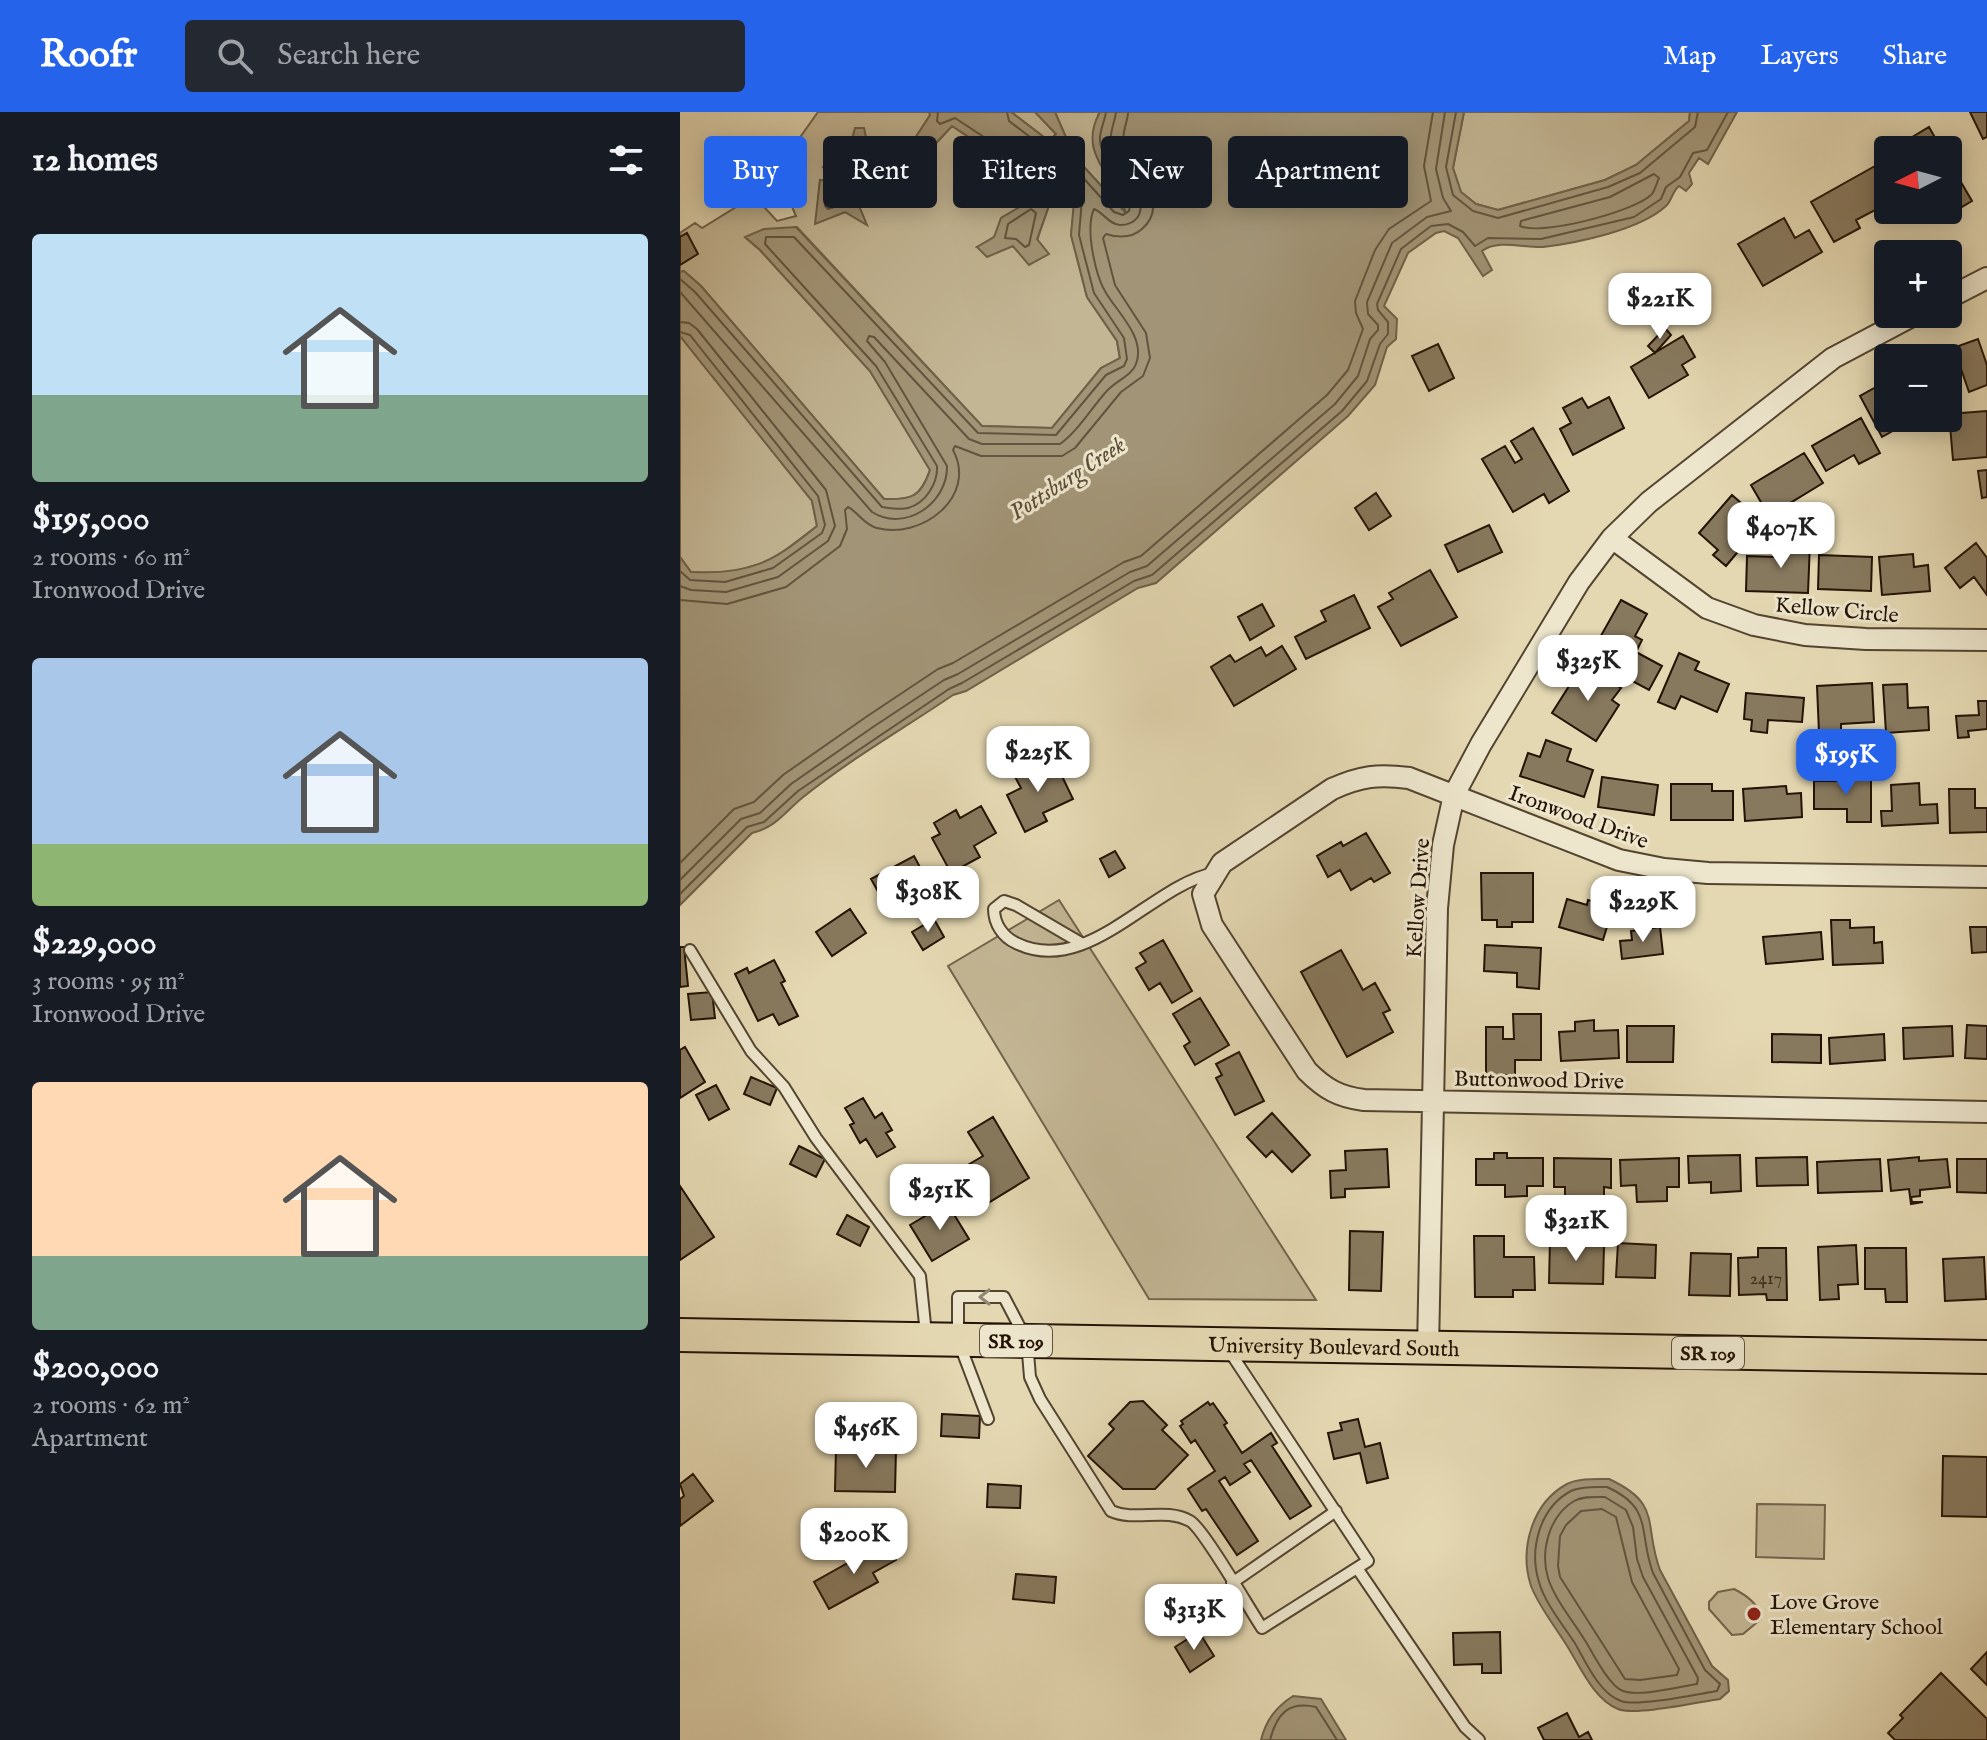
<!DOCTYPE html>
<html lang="en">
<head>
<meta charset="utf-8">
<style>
	body { margin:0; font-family:"IM FELL English",serif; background:#242831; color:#f1f3f6; height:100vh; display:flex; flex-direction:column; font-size:30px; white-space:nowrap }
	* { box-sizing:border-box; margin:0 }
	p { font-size:26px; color:#9ea1a6 }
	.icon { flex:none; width:44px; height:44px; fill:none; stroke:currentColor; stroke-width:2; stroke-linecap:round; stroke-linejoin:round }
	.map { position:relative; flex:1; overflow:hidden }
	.drawer { display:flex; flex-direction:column; background:#171b24; width:680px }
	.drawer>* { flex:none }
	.top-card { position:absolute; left:24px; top:24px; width:760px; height:72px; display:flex; gap:16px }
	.needle { width:52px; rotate:264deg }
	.buttons { position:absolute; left:1194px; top:24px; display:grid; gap:16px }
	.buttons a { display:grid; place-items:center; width:88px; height:88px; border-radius:8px; background:#171b24; box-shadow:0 4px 20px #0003; font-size:40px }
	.price { position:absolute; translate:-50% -68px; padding:0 18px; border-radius:16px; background:#fff; color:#222; font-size:26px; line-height:52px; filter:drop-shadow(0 2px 4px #0008) }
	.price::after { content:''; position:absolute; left:50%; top:48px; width:24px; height:18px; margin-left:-12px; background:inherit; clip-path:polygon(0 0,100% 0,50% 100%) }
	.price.on { background:#2563eb; color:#fff }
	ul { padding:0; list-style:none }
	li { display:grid; align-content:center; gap:16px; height:424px; padding:0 32px }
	li span { display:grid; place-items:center; height:248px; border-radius:8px; color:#555 }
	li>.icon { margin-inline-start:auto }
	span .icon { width:144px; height:144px; fill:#fffc; stroke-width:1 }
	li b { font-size:34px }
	h2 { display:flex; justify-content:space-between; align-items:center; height:96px; padding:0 32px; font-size:34px }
	.chip { padding:0 28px; border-radius:8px; background:#171b24; box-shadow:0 4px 20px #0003; font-size:28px; line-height:72px }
	.chip.on { background:#2563eb; color:#fff }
	header { display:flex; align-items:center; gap:48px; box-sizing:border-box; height:112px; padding:0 40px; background:#2563eb; color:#fff }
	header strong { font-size:38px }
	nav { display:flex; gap:44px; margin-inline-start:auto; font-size:28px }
	.search { width:560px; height:72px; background:#242831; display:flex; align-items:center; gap:20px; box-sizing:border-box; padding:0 28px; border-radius:8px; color:#9ea1a6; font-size:30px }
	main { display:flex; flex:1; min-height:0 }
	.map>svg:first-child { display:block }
	.green { fill:#c3b694; stroke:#73644c; stroke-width:2 }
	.water { fill:#a29577; stroke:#6f6149; stroke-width:2 }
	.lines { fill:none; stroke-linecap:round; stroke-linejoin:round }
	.shore { stroke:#62543e; stroke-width:2 }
	.building { fill:#87795e; stroke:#231204; stroke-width:2 }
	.service-casing { stroke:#534430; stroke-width:14 }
	.minor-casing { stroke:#534430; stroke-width:24 }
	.primary-casing { stroke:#231204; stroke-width:36 }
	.service { stroke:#ede6cd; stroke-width:10 }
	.minor { stroke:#ede6cd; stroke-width:20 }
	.primary { stroke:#e4d8b2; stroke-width:32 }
	.oneway { stroke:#928773 }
	.poi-dot { fill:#8f2418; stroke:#ede6cd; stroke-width:3 }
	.labels { text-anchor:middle; stroke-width:6; stroke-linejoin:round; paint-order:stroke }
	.number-label { font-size:18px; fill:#3c2c1a }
	.shield { fill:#ede6cd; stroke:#605240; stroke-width:2 }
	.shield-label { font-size:20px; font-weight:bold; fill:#231204 }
	.street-label { font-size:22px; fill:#231204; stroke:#ede6cd }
	.poi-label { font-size:22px; fill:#231204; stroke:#ede6cd; text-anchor:start }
	.water-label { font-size:24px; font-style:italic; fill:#5c4d38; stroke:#ede6cd }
</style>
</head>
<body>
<header>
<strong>Roofr</strong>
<div class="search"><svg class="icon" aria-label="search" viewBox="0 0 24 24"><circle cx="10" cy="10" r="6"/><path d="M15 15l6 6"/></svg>Search here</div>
<nav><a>Map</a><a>Layers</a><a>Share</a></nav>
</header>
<main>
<section class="drawer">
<h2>12 homes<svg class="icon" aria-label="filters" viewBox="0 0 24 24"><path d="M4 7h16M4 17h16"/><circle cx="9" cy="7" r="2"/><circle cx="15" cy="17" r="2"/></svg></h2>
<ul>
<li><span style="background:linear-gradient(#bfe0f5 65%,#7fa58c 0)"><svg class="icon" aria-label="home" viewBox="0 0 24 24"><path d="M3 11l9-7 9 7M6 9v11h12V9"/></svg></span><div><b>$195,000</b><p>2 rooms · 60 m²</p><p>Ironwood Drive</p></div></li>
<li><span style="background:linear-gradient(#a9c7e8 75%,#8fb573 0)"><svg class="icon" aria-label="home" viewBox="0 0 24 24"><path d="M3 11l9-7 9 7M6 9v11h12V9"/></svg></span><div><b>$229,000</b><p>3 rooms · 95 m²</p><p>Ironwood Drive</p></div></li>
<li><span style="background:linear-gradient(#ffd9b3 70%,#7fa58c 0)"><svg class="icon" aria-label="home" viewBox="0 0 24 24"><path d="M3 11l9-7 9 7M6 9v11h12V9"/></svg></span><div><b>$200,000</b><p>2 rooms · 62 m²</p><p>Apartment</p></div></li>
</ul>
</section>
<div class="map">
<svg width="1307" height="1628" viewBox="0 0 1307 1628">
	<rect width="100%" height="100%" fill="#e4d8b2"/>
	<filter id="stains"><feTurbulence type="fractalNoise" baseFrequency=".0025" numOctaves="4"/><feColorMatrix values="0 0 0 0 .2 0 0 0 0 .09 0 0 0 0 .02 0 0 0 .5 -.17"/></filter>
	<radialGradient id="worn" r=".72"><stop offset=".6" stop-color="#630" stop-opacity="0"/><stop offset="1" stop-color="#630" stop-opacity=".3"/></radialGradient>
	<path class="green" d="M138 0H249L251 2 226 40H204L187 30 172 27 150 62 152 71 140 68 136 111 165 100 186 112 177 89 190 64 215 66 225 55 246 42 272 14 313 41 327 36 336 45 342 66H359L358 84 341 94 314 125 298 135 333 134 349 152 375 76 395 89 391 123 407 185 437 229 440 247 421 256 372 316 302 314 117 115 66 126 80 138 190 259 250 358C240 385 232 388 204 387L21 174 4 159 0 160V121L15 111 22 116 74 84 97 109 116 104 103 73 126 39 121 24Z
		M331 0H355L376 22 369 29Z
		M375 0H420L418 3 441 88 448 104 394 44Z
		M784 0H1010L1009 9 956 53 925 68 818 98 796 92 781 80 773 56Z
		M0 224 132 389 137 414 91 449 44 462 11 460 0 445Z
		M379 788 636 1188 469 1187 268 854Z
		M1077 1392 1145 1393 1144 1447 1076 1445Z
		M1054 1477C1066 1483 1080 1493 1081 1507L1063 1522 1052 1523 1029 1497V1490L1038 1480Z"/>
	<path class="water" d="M249 0H331L369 29 376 22 355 0H375L394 44 446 101C436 65 396 42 420 0H784L773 56 781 80 796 92 818 98 925 68 956 53 1009 9 1010 0H1057L1028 52 1019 46 1009 61 1012 72 1006 79 999 74C992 80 992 88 986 94 960 118 897 131 863 135 844 136 818 127 802 139L812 158 803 164 778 126 764 119 756 121 728 141 704 194 717 207 716 227 707 235 695 273 668 304 476 471 458 476 286 579 273 583C223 617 169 648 122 686 104 701 96 715 72 721L0 793V445L11 460C70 463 93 450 137 414L132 389 0 224V160L4 159 21 174 204 387C232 388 241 385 250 358L190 259 80 138 65 125 84 117 116 115 302 314 372 316 421 256 440 246 437 229 407 185 391 123 394 89 375 77 357 127 369 142 349 153 333 134 307 145 297 135 314 125 321 106 358 84 359 66H342L331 61 336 45 327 36 313 41 272 14 246 42 225 55 215 66 190 64 177 89 187 113 165 100 135 112 140 68 152 70 150 62 143 55C151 43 157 30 172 27L175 16H184L187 30 204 40H226L250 3Z
		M929 1367C983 1392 963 1412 980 1458L1032 1554 1048 1568 1049 1579 1040 1587C1019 1590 955 1604 938 1597 915 1588 901 1557 889 1537 877 1517 859 1495 851 1474 839 1437 852 1391 887 1372 899 1366 915 1367 929 1367Z
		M613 1584 641 1587 666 1628H581C586 1608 596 1595 613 1584Z"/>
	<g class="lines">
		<path class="shore" d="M327 0 329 9 363 35 380 34 388 49 434 100 443 103 449 99C455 77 419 51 420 26 420 18 425 8 426 0
			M776 0 766 55 773 83 793 99 818 106 928 75 960 61 1015 15 1018 0
			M179 33 201 47 213 49 215 54 211 57H186L168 91 148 97 145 94 147 81 156 76 159 70 155 52 167 37Z
			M974 62 979 66C976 72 975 79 971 83 953 100 861 124 840 114L841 109 848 107 930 85Z
			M351 97 356 101 349 133 345 135 336 127 325 126 328 112Z
			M0 167 15 180 202 395C209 396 221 398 228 396 246 391 258 371 257 354L196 254 85 132 86 125H114L298 321 376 323 426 263 444 254 447 247 444 226 414 181 399 123 402 87 380 70 369 69 362 59 343 57V41L332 30 313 31 275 6 260 12 257 9 258 0
			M0 180 192 400C225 421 268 391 267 354L205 250 187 229 189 224 194 225 289 327 302 332H380C397 320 411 297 425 281 433 270 452 264 456 252 466 226 438 201 426 181 415 163 405 116 414 97 423 100 428 112 440 113 446 113 453 111 457 106 472 87 436 52 431 31 429 21 435 10 436 0
			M0 210 9 211 17 217 146 378 155 414 148 429 98 465 46 480 11 478 0 474
			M0 220 10 223 138 384 145 413 142 421 93 456 45 470 10 468 0 459
			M0 488 47 492 106 475 160 434 167 417 165 398 168 395C178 400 184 413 197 416 241 428 298 385 273 338L275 334 301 344H382L395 336 441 280 463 264 470 246 466 221 435 173 423 126 426 122C439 126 452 126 462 117 493 90 450 58 444 31 441 21 448 10 448 0
			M0 751 54 697 74 690 103 663 186 605 258 557 273 551 444 450 461 444 647 283 668 258 683 217 676 201 675 189 695 138 709 117 751 89 744 54 753 0
			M0 768 61 707 80 701 111 672 193 615 264 568 278 562 450 460 467 454 655 292 678 264 690 227 698 218V213L688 202 687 190 712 131 747 105 771 99 763 86 756 57 765 0
			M0 782 67 715 84 710 118 679 269 577 282 571 454 469 472 463 662 299 687 269 700 232 708 222V210L698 198 697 192 721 137 751 114 768 112 783 120 795 134 808 126 861 127 954 105 981 87 986 75 1000 65 1013 41 1027 38 1048 0
			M927 1375C974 1396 958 1421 973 1461L1025 1558 1040 1572 1037 1579C1018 1582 957 1595 941 1589 920 1582 906 1551 896 1533 884 1514 865 1492 859 1470 849 1438 859 1396 891 1379 901 1374 916 1375 927 1375Z
			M925 1385 946 1398 953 1415 957 1447 963 1465 1018 1566 1017 1572C999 1575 959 1585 943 1579 930 1575 913 1542 906 1530 894 1510 875 1488 868 1466 860 1439 869 1404 894 1389 903 1384 915 1385 925 1385Z
			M922 1397 936 1405 952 1470 999 1557 997 1563 960 1568 945 1567 880 1465 878 1454 880 1424 886 1413 901 1399Z
			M590 1628C597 1601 609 1589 636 1595L657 1628"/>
	</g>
	<path class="building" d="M1290 0H1307V25L1303 27Z
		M1249 15 1262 38H1225L1233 33 1229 27Z
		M1268 48 1292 89 1275 99 1268 86Z
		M1195 54 1208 78V97L1197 102 1195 98 1176 108 1180 116 1154 130 1131 90Z
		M1104 106 1115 126 1129 118 1142 140 1083 174 1058 132Z
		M7 121 18 142 0 153V125Z
		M985 216 991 223 975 241 968 234Z
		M1003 224 1015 245 1002 253 1008 263 969 286 951 255Z
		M1298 227 1307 253V273L1289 280 1281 257 1268 262V246H1245Z
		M758 232 774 266 749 279 732 244Z
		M1196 275 1204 288 1208 286V306H1236L1202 325 1180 284Z
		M929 285 944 316 893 343 880 317 891 311 883 296 902 286 908 296Z
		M1307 299V345L1273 348 1269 302Z
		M1181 306 1200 341 1179 352 1174 343 1146 359 1132 334Z
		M853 316 889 379 869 391 864 382 833 400 802 347 825 334 835 351 842 347 831 329Z
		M1124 341 1143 371 1089 404 1071 373Z
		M1307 358V385L1302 386 1298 359Z
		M696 381 711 404 689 418 675 396Z
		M1052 383 1076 404 1054 430 1061 436 1046 454 1033 443 1038 438 1019 421Z
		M809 413 822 440 778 460 765 433Z
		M1099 430 1130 431 1128 481 1066 479 1067 444 1098 445Z
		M1296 431 1307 446V483L1294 465 1280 476 1265 456Z
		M1233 442 1234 455 1248 453 1250 479 1202 483 1199 445Z
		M1139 443 1192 445 1191 479 1138 477Z
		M750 458 777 505 721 534 698 495 713 487 709 481Z
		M674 483 690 516 626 547 615 525 646 509 641 499Z
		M941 488 967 502 955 524 962 528 956 540 982 554 969 578 915 549 925 532 918 529Z
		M582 492 594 514 570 528 558 505Z
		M602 534 616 557 554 594 531 555 550 543 555 550 581 535 586 544Z
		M999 541 1019 550 1015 558 1049 572 1037 600 1001 584 995 597 978 590Z
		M903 552 941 576 932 588 939 593 916 629 872 601Z
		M1192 571 1194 610 1161 612V619L1139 621 1137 574Z
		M1227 572 1228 596 1248 595 1249 618 1206 621 1203 573Z
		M1066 581 1124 586 1122 610 1088 608 1087 621 1071 619 1072 608 1064 607Z
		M1298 589H1307V617L1288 619 1289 625 1278 626 1276 604 1299 603Z
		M866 628 891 637 887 649 913 658 904 685 840 664 848 641 860 645Z
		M362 647 370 663 379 658 393 687 363 701 367 709 345 720 327 683 341 676 333 661Z
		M1168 662H1191V710H1167V697H1134V669H1168Z
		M922 665 978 673 974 703 918 695Z
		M1239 671 1240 693 1257 692 1258 711 1202 714 1201 699H1212L1211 673Z
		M991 672H1032V679H1053V708H991Z
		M1106 674 1107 682 1121 681 1122 705 1065 709 1063 677Z
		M1269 677H1295V696H1307V720L1270 721Z
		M301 694 316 721 294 734 300 745 271 761 252 726 260 722 254 711 276 698 280 706Z
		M686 721 710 761 694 770 691 766 671 778 660 758 648 765 637 744 661 730 663 734Z
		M435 739 445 756 429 765 420 747Z
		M234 744 249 772 206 794 191 767Z
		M801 761H853V810H832V815H817V808H802Z
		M887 787 907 793 908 788 933 795 923 828 879 815Z
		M170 797 186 821 152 844 136 820Z
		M254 807 264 825 243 838 232 820Z
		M1151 808H1170V816L1194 815V831L1202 830 1203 851 1153 853Z
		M980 815 983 842 942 847 940 829 952 828 951 819Z
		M1290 815H1307V840L1292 841Z
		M1141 820 1143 847 1086 852 1083 825Z
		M483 828 512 879 492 891 480 871 469 878 456 856 466 850 460 841Z
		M805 833 861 836 859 877 837 875V861L804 859Z
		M0 835H4L8 874 0 875Z
		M661 838 683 878 695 871 710 898 703 901 713 920 667 945 621 860Z
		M94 848 105 869 101 871 118 904 99 913 93 902 78 909 55 862 67 856 69 861Z
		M32 880 35 906 11 908 8 882Z
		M520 886 549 933 515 953 504 934 510 930 493 902Z
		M833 902H861V948H835V963H806V915H823V927H834Z
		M914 908V919L938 918 939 946 881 949 879 920 895 919V910Z
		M1287 913 1307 914V947L1285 946Z
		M947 914H994L993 950H947Z
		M1272 914 1273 944 1224 947 1223 916Z
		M1092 922 1141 923V951L1092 950Z
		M1204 922 1205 948 1150 952 1149 926Z
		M5 935 25 970 0 986V938Z
		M559 940 584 989 555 1003 536 966 542 963 536 952Z
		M71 965 97 976 90 993 64 982Z
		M36 973 49 997 29 1008 16 983Z
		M183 986 195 1006 202 1001 212 1018 206 1021 215 1035 197 1045 186 1027 180 1031 170 1013 174 1011 165 996Z
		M592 1001 630 1043 612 1060 592 1039 586 1045 567 1025Z
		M313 1005 349 1066 308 1091 286 1054 303 1044 288 1020Z
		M119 1034 145 1047 136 1065 110 1052Z
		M707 1037 709 1075 665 1077V1085L651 1086 650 1059 666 1058 665 1039Z
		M814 1041H827V1046H863V1074H847V1084L825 1085V1073H796V1047H814Z
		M1060 1043 1061 1079 1031 1081V1070L1009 1071 1008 1044Z
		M1127 1045 1128 1073 1077 1074 1076 1046Z
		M1239 1045V1049L1267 1047 1270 1075 1240 1078V1084L1231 1085 1232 1090H1243L1231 1092 1229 1077 1211 1079 1208 1048Z
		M874 1046 931 1047V1076L924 1075V1091H885V1075H874Z
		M999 1046V1075H987V1089L957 1090 956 1073 941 1074 940 1048Z
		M1200 1047 1202 1079 1138 1081 1137 1050Z
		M1277 1047H1307V1081L1277 1080Z
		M0 1074 34 1125 0 1148Z
		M267 1091 289 1127 252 1149 230 1113Z
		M167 1103 189 1115 180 1134 157 1122Z
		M670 1119 703 1120 701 1179 669 1178Z
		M794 1124H824V1145H854L855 1178H833V1185H795Z
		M870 1128H892V1133L924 1134 923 1172 869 1171Z
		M938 1131 976 1133 975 1166 936 1165Z
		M1176 1133 1178 1172 1158 1173 1159 1187 1140 1188 1138 1135Z
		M1078 1136H1106L1107 1188H1087L1086 1182 1059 1183 1058 1146 1078 1145Z
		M1185 1136H1226L1227 1190H1206L1205 1177H1185Z
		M1011 1141 1051 1142 1050 1184 1009 1183Z
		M1304 1145 1306 1187 1265 1189 1263 1147Z
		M463 1289 487 1313 482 1318 508 1343 475 1377H443L408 1344 434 1317 429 1312 450 1290Z
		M528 1290 530 1293 533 1291 547 1311 544 1313 562 1341 591 1321 597 1331 592 1334 631 1394 610 1407 571 1348 564 1352 570 1360 550 1373 545 1365 539 1369 578 1429 557 1443 526 1397 522 1399 508 1377 535 1359 515 1328 511 1331 500 1314 503 1312 501 1309Z
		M262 1302 300 1304 299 1326 261 1324Z
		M678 1307 685 1335 700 1331 708 1366 687 1371 680 1341 654 1347 648 1321 662 1318 660 1311Z
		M156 1336 216 1337 215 1380 155 1379Z
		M1263 1344 1307 1345V1405L1262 1404Z
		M13 1362 33 1389 0 1414V1387L4 1384 0 1372Z
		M308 1372 341 1374 340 1396 307 1395Z
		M205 1430 216 1448 193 1461 198 1470 149 1497 134 1470Z
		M336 1462 376 1465 374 1491 333 1487Z
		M519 1520 534 1544 510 1560 495 1535Z
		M820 1520 821 1561H802V1552L774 1553 773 1521Z
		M1307 1540V1573L1291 1557Z
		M1261 1561 1307 1607V1628H1215L1208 1621 1223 1606 1220 1603Z
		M887 1601 899 1625 908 1620 912 1628H864L858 1616Z"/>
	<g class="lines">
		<g class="service-casing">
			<path id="service" d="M401 831 336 793 324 789 314 797C314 812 323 825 336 831 407 866 470 774 534 761
				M10 838 71 939 104 975 136 1026 240 1164 246 1222
				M308 1307 278 1228V1185H324L347 1229 350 1265 360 1287 431 1399C456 1410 485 1395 510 1409 523 1416 570 1498 582 1516L688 1449 550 1240
				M677 1456 785 1615 799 1628
				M552 1471 656 1399"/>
		</g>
		<g class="minor-casing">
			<path id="minor" d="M1268 186 1307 166
				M932 426 1027 496 1074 513 1125 523 1186 527 1307 528
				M1307 765 1028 761 984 757 939 748 729 666C698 662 681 664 652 677L542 751 523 782 532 813 627 959C645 977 659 985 684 988L1307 1000
				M748 1237 757 796 763 733 774 683 801 632 899 470 932 426 969 390 1153 246 1236 202"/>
		</g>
		<g class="primary-casing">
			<g id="primary">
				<path id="s1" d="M0 1223 1307 1245"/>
			</g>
		</g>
		<use href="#service" class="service"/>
		<use href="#minor" class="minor"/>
		<use href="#primary" class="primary"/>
	</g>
	<defs><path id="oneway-chevron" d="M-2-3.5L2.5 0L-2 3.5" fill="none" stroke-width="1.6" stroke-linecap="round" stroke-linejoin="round" transform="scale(2)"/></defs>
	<use class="oneway" href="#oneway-chevron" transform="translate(305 1185) rotate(-180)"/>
	<circle class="poi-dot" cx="1074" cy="1502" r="8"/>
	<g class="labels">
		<g class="number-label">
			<text x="1086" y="1172">2417</text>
		</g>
		<g class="shield">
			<rect x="300" y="1213" width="72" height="32" rx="6"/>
			<rect x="992" y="1225" width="72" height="32" rx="6"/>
		</g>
		<g class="shield-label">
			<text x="336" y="1236">SR 109</text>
			<text x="1028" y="1248">SR 109</text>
		</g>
		<g class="street-label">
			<text transform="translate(1157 497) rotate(5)" y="8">Kellow Circle</text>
			<text transform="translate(899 704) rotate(20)" y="8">Ironwood Drive</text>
			<text transform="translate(737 786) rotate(-86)" y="8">Kellow Drive</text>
			<text transform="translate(859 967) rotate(1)" y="8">Buttonwood Drive</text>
			<text dy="8" stroke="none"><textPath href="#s1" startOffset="654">University Boulevard South</textPath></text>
		</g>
		<g class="poi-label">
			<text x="1090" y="1497">Love Grove<tspan x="1090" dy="25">Elementary School</tspan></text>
		</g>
		<g class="water-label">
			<text transform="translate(387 366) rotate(-33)" y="8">Pottsburg Creek</text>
		</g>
	</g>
	<rect width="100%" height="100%" filter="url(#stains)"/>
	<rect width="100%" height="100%" fill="url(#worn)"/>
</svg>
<div class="buttons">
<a><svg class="needle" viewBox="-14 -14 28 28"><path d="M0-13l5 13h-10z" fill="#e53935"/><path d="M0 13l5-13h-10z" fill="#9ea1a6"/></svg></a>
<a>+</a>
<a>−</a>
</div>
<b class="price" style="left:980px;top:229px">$221K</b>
<b class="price" style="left:1101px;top:458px">$407K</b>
<b class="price" style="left:908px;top:591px">$325K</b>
<b class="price" style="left:358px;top:682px">$225K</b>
<b class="price on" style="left:1166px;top:685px">$195K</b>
<b class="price" style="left:248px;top:822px">$308K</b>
<b class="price" style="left:963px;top:832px">$229K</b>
<b class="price" style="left:260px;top:1120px">$251K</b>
<b class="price" style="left:896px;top:1151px">$321K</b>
<b class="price" style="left:186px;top:1358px">$456K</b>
<b class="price" style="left:174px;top:1464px">$200K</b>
<b class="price" style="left:514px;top:1540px">$313K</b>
<div class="top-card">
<a class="chip on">Buy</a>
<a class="chip">Rent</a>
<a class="chip">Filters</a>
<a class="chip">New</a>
<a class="chip">Apartment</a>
</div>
</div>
</main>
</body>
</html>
